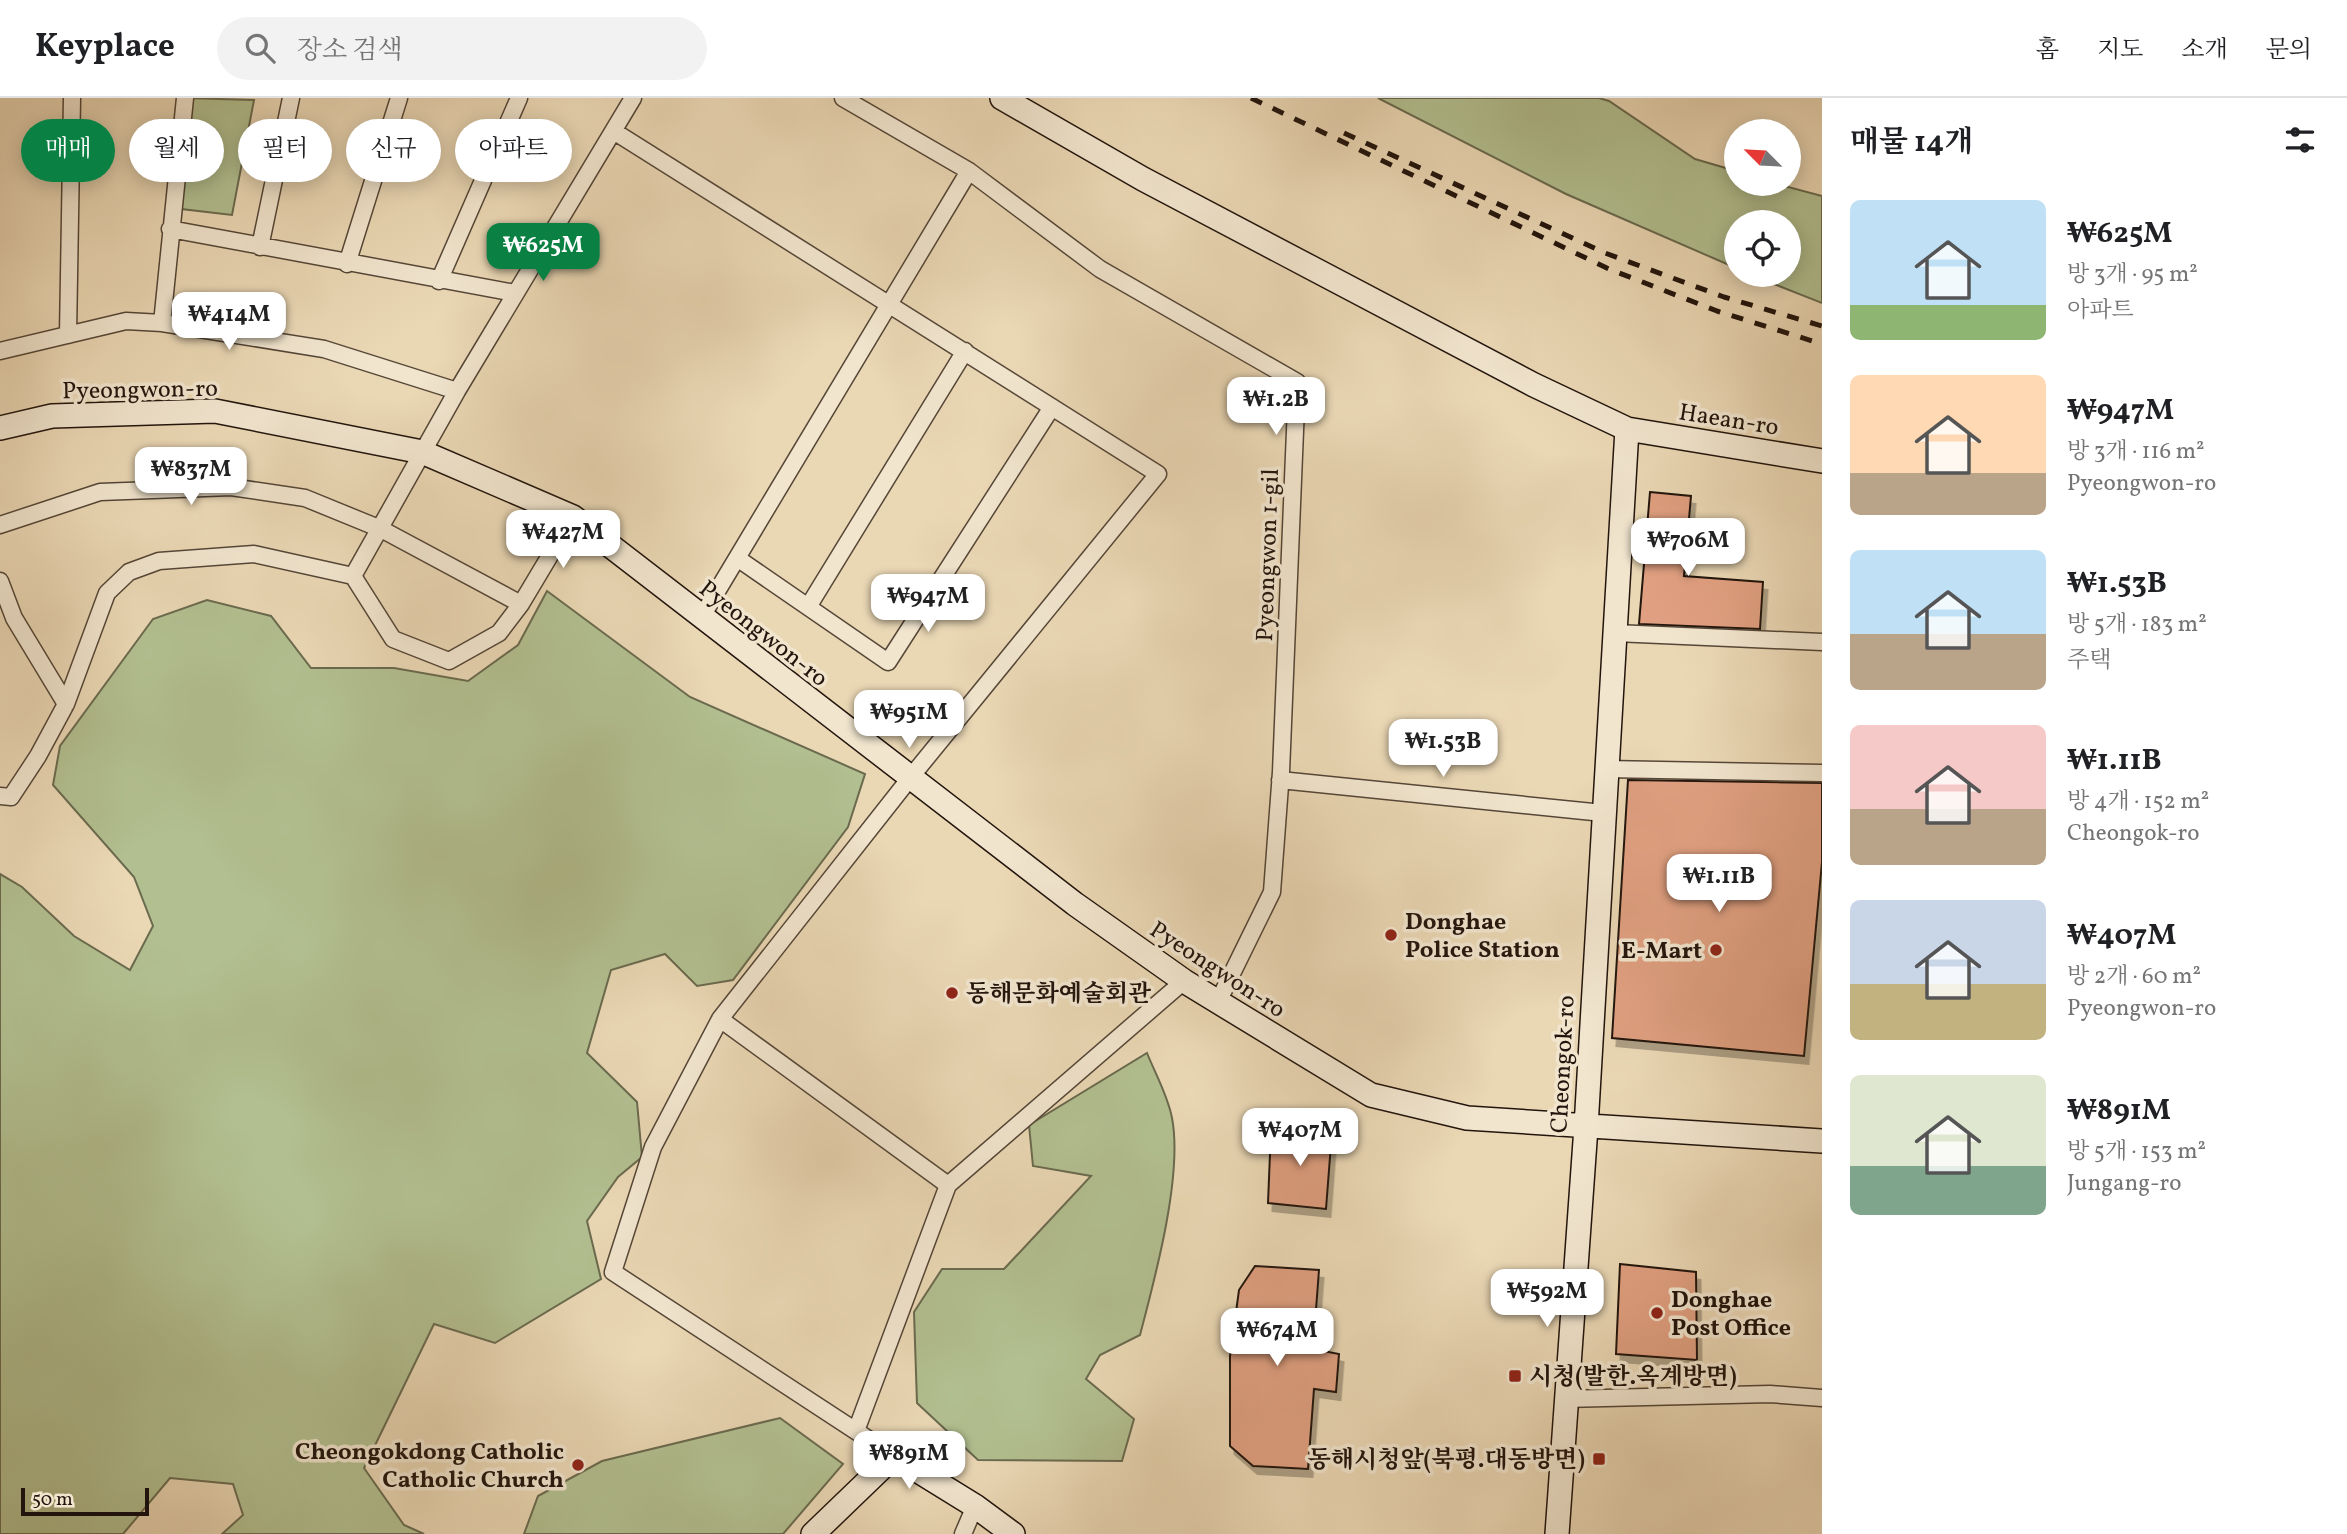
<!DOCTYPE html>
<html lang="ko">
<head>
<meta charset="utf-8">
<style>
	body { margin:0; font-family:Vollkorn,"Noto Serif KR",serif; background:#f2f2f2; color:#202124; height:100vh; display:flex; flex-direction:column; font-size:26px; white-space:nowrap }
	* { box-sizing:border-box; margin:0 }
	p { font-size:23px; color:#757577 }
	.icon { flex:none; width:38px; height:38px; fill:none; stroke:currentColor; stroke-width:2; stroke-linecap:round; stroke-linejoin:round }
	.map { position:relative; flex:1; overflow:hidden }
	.details { display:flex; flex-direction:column; background:#fff; width:525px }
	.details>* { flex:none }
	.guide { position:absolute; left:21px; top:21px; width:665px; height:63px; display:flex; gap:14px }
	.needle { width:46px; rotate:294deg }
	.controls { position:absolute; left:1724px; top:21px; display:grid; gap:14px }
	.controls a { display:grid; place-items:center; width:77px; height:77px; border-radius:50%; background:#fff; box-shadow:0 4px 18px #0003; font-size:35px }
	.scale { position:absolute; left:21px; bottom:18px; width:128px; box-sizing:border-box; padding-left:7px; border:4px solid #23150d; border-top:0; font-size:19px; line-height:24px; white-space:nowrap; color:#23150d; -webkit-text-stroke:5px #f1e5ce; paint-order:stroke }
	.price { position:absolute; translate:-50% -60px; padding:0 16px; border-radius:14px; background:#fff; color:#222; font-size:23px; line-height:46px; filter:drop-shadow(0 2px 4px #0008) }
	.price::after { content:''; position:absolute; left:50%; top:42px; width:21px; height:16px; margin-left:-10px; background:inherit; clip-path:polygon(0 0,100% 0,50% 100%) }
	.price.current { background:#0b8043; color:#fff }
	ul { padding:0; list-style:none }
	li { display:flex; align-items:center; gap:21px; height:175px; padding:0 28px }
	li span { display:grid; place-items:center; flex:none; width:196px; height:140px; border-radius:10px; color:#555 }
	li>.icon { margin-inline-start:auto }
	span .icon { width:84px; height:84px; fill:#fffc; stroke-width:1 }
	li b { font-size:30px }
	h2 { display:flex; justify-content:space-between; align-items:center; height:84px; padding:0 28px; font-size:30px }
	.pill { padding:0 24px; border-radius:32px; background:#fff; box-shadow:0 4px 18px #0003; font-size:24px; line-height:63px }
	.pill.current { background:#0b8043; color:#fff }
	header { display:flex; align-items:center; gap:42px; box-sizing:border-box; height:98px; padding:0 35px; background:#fff; border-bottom:2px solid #e0e0e0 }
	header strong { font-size:33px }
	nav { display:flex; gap:38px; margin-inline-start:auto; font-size:24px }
	.search { width:490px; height:63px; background:#f2f2f2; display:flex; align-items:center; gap:18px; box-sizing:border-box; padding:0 24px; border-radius:38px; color:#757577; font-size:26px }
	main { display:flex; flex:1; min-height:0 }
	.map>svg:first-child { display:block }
	.green { fill:#b2bf90; stroke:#6a6a4e; stroke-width:2 }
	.building { fill:#df9f80; stroke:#23150d; stroke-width:2; filter:url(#shadow) }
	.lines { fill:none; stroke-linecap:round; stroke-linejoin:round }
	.street-casing { stroke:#554637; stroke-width:19 }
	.secondary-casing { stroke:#23150d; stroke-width:26 }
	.street { stroke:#f1e5ce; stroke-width:16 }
	.secondary { stroke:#f1e5ce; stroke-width:23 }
	.rail { stroke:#23150d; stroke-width:5; stroke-dasharray:12 12; stroke-linecap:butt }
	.poi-dot { fill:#8f2418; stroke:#f1e5ce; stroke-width:2.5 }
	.labels { text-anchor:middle; stroke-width:7; stroke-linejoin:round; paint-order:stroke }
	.street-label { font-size:24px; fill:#23150d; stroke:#f1e5ce }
	.poi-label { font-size:24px; font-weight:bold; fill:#23150d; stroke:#f1e5ce; text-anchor:start }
</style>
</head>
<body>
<header>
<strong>Keyplace</strong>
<div class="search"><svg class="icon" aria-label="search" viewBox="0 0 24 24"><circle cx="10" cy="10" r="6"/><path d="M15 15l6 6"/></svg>장소 검색</div>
<nav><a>홈</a><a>지도</a><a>소개</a><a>문의</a></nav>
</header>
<main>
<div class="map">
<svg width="1822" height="1436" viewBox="0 0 1822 1436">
	<defs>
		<filter id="shadow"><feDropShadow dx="4.5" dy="8" stdDeviation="0" flood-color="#0004"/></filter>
	</defs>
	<rect width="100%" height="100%" fill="#ead7b4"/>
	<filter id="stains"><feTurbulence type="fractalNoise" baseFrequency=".00286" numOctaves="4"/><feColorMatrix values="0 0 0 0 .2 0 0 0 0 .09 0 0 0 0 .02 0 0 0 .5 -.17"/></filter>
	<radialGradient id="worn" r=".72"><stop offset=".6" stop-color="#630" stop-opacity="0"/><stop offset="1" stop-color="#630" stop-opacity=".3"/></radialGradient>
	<path class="green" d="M185 0 254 2 232 117 173 110Z
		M1378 0H1599L1609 3 1695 61 1736 73V86H1777L1822 98V205L1751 177H1788V124H1736V170L1566 96Z
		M547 493 690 599 865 676 848 729 733 882 697 888 665 856 611 872 587 955 637 1004 642 1059 618 1079 587 1123 601 1181 495 1245 434 1226 364 1370 404 1427 424 1436H222L243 1417 233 1386 170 1380 123 1436H0V776L22 789 74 838 130 872 153 828 134 779 53 687 60 648 153 521 207 502 271 518 311 570H394L468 583 518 547Z
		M1147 955C1155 975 1168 998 1172 1020 1183 1077 1155 1180 1140 1237L1100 1257 1086 1281 1134 1321 1122 1363 978 1362 917 1305 914 1214 942 1171H1004L1091 1078 1033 1068 1029 1027Z
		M780 1320 843 1366 783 1436H524L538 1398 602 1363Z"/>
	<path class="building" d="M1650 394 1691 398 1684 478 1763 484 1760 531 1639 526Z
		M1628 682 1822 685V764L1804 958 1612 940Z
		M1271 1031 1332 1033 1326 1111 1268 1105Z
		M1620 1166 1696 1174 1697 1262 1616 1256Z
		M1255 1168 1319 1172 1313 1251 1339 1256 1336 1294 1314 1291 1308 1371 1253 1368 1230 1348V1258L1239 1192Z"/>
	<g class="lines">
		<g class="street-casing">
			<path id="street" d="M843 0 969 73 1100 171 1297 284 1281 674 1272 794 1218 904
				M615 34 1158 376 910 680 720 921 653 1049 613 1174 894 1358
				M170 131 515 195
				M260 149 291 0
				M347 166 399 0
				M439 183 519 0
				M162 225 185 0
				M68 237 72 0
				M0 253 126 223 162 225 324 251 457 293
				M0 427 100 394 231 389 305 400 381 431 521 506 499 535 449 563 393 541 353 478 254 456 159 463 129 474 107 495 66 606 38 658 11 699 0 698
				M737 460 888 564 1052 309
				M353 478 457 293 633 0
				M0 483 14 520 66 606
				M521 506 573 419
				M808 509 965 253
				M701 520 969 73
				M1615 535 1822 544
				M1606 671 1822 675
				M1280 682 1603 715
				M720 921 948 1087
				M1564 1301 1770 1296 1822 1300
				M856 1333 948 1087 1184 883
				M963 1436 975 1408"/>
		</g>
		<g class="secondary-casing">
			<path id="secondary" d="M1002 0 1143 81 1310 169 1534 287 1627 331 1822 363
				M0 330 52 318 215 313 422 354 573 419 1075 806 1184 883 1371 997 1467 1020 1822 1043
				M813 1436 894 1358 975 1408 1013 1436
				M1557 1436 1586 1029 1627 331"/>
		</g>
		<use href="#street" class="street"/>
		<use href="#secondary" class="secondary"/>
		<path class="rail" d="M1251 0 1609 171 1717 213 1822 246
			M1344 35 1605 155 1724 199 1822 228"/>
	</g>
	<g class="poi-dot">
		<circle cx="1391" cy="837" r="7"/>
		<circle cx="1716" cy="852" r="7"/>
		<circle cx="952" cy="895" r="7"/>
		<circle cx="1657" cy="1215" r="7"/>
		<rect x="1508" y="1271" width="14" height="14" rx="3.5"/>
		<rect x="1592" y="1354" width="14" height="14" rx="3.5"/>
		<circle cx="578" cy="1367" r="7"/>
	</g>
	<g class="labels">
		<g class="street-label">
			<text transform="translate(140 291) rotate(-1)" y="8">Pyeongwon-ro</text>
			<text transform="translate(1729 321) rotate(9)" y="8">Haean-ro</text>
			<text transform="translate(1267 457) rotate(-88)" y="8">Pyeongwon 1-gil</text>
			<text transform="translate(764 535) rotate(38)" y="8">Pyeongwon-ro</text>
			<text transform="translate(1218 871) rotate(33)" y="8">Pyeongwon-ro</text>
			<text transform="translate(1562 966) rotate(-87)" y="8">Cheongok-ro</text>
		</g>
		<g class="poi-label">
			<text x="1405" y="831">Donghae<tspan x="1405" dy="28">Police Station</tspan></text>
			<text x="1702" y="860" text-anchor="end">E-Mart</text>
			<text x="966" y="903">동해문화예술회관</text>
			<text x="1671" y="1209">Donghae<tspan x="1671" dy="28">Post Office</tspan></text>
			<text x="1529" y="1286">시청(발한.옥계방면)</text>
			<text x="564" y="1361" text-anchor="end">Cheongokdong Catholic<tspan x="564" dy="28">Catholic Church</tspan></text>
			<text x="1585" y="1369" text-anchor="end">동해시청앞(북평.대동방면)</text>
		</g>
	</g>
	<rect width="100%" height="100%" filter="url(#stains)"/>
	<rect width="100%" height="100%" fill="url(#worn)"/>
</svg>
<div class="controls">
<a><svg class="needle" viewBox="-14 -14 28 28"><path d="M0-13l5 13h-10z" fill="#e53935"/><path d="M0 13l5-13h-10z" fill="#757577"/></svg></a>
<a><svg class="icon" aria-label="locate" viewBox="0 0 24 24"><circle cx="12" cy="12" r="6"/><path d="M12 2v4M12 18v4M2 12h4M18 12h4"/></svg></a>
</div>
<div class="scale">50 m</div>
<b class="price current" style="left:543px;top:185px">₩625M</b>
<b class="price" style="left:229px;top:254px">₩414M</b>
<b class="price" style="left:1276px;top:339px">₩1.2B</b>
<b class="price" style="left:191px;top:409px">₩837M</b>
<b class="price" style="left:563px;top:472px">₩427M</b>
<b class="price" style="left:1688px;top:480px">₩706M</b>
<b class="price" style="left:928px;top:536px">₩947M</b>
<b class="price" style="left:909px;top:652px">₩951M</b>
<b class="price" style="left:1443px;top:681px">₩1.53B</b>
<b class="price" style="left:1719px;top:816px">₩1.11B</b>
<b class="price" style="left:1300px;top:1070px">₩407M</b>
<b class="price" style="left:1547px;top:1231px">₩592M</b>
<b class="price" style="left:1277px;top:1270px">₩674M</b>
<b class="price" style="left:909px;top:1393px">₩891M</b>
<div class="guide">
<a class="pill current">매매</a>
<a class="pill">월세</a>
<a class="pill">필터</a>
<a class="pill">신규</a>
<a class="pill">아파트</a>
</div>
</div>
<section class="details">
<h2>매물 14개<svg class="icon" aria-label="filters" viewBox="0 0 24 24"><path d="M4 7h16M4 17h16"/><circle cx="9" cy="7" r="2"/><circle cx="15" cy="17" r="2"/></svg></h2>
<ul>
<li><span style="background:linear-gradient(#bfe0f5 75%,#8fb573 0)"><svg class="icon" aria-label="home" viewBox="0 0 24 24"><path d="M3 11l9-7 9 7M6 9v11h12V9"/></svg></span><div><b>₩625M</b><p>방 3개 · 95 m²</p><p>아파트</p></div></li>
<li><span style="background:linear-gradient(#ffd9b3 70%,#b9a48a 0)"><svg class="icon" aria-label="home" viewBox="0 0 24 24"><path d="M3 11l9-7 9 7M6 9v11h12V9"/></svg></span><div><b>₩947M</b><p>방 3개 · 116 m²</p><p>Pyeongwon-ro</p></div></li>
<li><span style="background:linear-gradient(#bfe0f5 60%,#b9a48a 0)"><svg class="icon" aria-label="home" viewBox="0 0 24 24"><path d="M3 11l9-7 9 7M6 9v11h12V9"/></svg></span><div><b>₩1.53B</b><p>방 5개 · 183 m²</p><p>주택</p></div></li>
<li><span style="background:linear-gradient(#f6c9c9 60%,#b9a48a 0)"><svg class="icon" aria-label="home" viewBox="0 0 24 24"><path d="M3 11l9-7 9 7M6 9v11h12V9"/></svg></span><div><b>₩1.11B</b><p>방 4개 · 152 m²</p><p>Cheongok-ro</p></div></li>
<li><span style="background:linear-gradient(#c9d6e8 60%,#c2b280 0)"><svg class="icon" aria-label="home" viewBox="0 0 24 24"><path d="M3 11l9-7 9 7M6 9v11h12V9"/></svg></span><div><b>₩407M</b><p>방 2개 · 60 m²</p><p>Pyeongwon-ro</p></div></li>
<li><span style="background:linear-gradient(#dfe7d0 65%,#7fa58c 0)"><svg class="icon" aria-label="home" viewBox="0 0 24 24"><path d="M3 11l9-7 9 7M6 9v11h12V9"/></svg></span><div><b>₩891M</b><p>방 5개 · 153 m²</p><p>Jungang-ro</p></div></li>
</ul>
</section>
</main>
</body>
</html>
